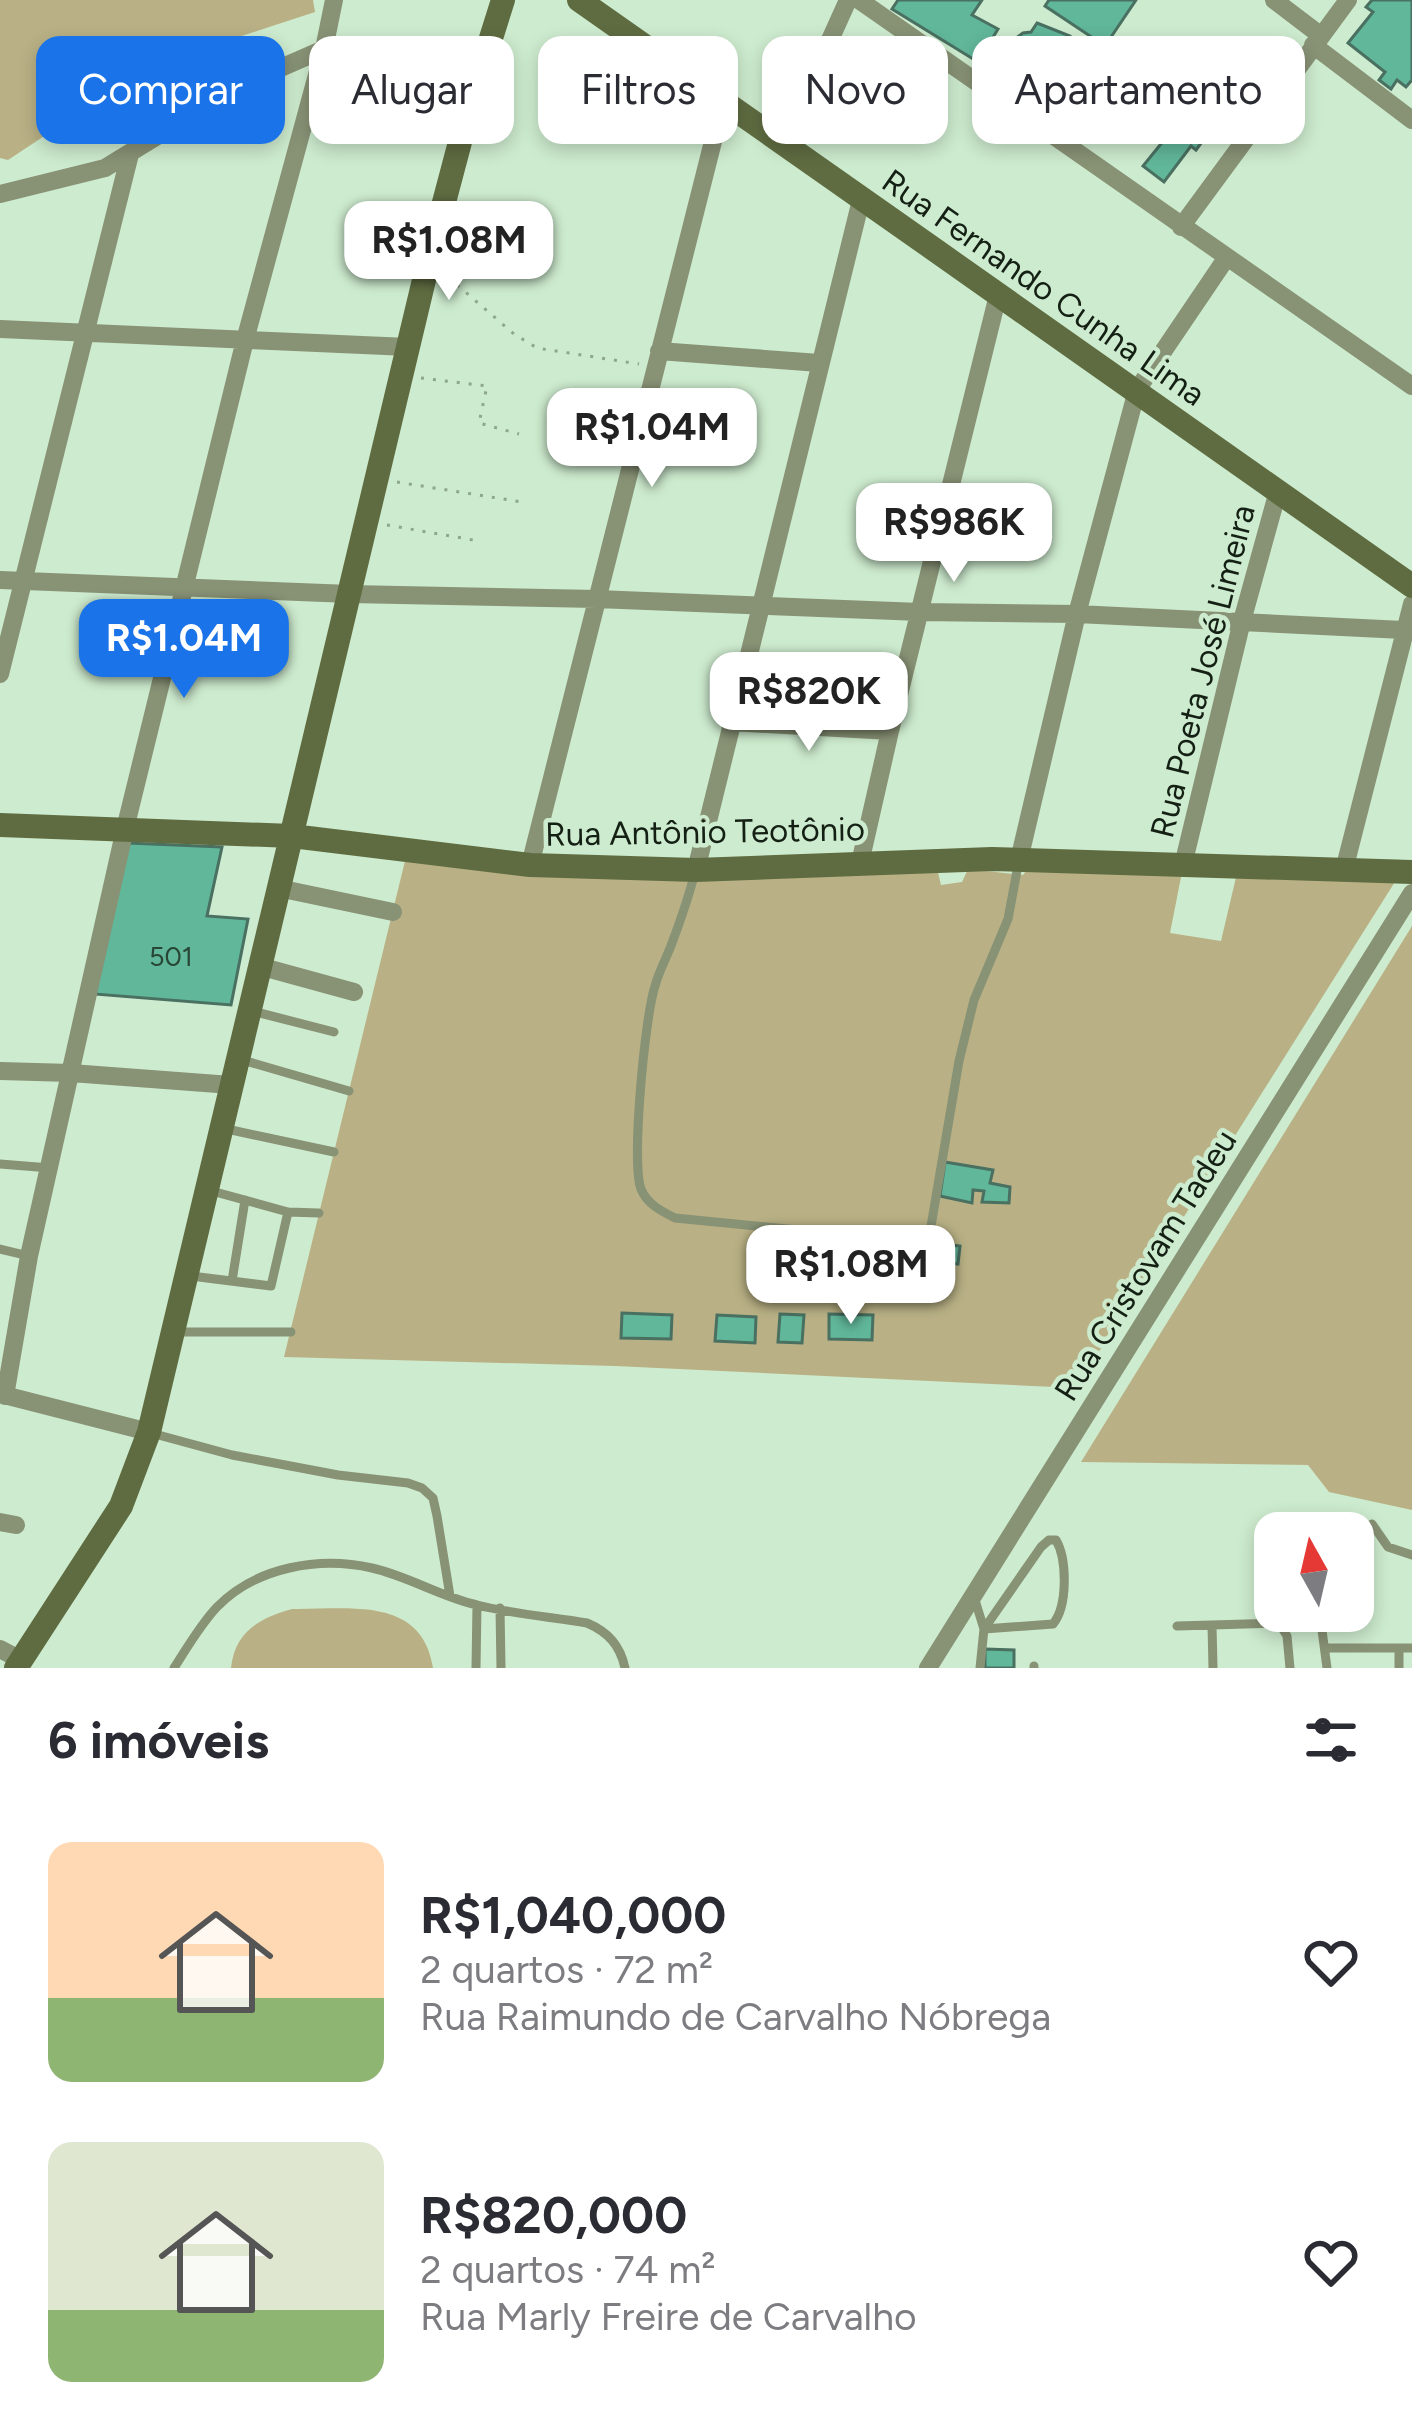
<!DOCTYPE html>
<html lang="pt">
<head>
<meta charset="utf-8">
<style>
	body { margin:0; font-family:Figtree,sans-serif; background:#f7f7f7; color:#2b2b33; height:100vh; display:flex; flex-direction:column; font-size:45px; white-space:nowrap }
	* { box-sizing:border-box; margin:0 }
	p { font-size:39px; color:#7c7c81 }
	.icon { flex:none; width:66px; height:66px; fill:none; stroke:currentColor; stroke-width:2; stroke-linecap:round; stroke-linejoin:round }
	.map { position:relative; height:1668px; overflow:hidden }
	.panel { display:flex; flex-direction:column; background:#fff; flex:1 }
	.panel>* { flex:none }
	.hud { position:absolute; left:36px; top:36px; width:1341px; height:108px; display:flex; gap:24px }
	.needle { width:78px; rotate:352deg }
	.controls { position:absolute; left:1254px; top:1512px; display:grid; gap:24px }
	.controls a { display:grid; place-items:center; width:120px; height:120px; border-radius:24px; background:#fff; box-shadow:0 6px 18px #0003; font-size:60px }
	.price { position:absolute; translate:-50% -102px; padding:0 27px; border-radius:24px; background:#fff; color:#222; font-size:39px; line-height:78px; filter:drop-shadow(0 3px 6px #0008) }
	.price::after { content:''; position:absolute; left:50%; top:72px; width:36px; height:27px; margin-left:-18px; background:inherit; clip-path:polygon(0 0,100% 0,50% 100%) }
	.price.on { background:#1a73e8; color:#fff }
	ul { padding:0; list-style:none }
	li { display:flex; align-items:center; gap:36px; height:300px; padding:0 48px }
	li span { display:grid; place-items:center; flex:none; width:336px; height:240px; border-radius:24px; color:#555 }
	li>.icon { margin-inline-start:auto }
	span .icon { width:144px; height:144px; fill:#fffc; stroke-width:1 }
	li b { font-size:51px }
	h2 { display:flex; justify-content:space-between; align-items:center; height:144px; padding:0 48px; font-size:51px }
	.pill { padding:0 42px; border-radius:24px; background:#fff; box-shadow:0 6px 18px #0003; font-size:42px; line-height:108px }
	.pill.on { background:#1a73e8; color:#fff }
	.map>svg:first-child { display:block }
	.green { fill:#b9b185 }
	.building { fill:#61b79a; stroke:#497061; stroke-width:3 }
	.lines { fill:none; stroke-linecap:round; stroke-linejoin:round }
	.path { stroke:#8ea68f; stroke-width:3; stroke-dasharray:3 9; stroke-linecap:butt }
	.lane { stroke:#889275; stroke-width:9 }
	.street { stroke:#889275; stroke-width:18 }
	.secondary { stroke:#5f6c41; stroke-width:24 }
	.labels { text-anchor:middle; stroke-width:9; stroke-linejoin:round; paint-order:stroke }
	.number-label { font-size:27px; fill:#284636 }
	.street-label { font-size:33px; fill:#152015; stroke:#cdebce }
</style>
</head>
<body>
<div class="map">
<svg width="1412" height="1668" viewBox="0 0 1412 1668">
	<rect width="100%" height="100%" fill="#cdebce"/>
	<path class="green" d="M0 0H313L315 12 150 66 8 160 0 158Z
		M405 861 936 864 941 885 962 882 968 869 1023 875 1031 864 1182 872 1170 933 1221 941 1237 873 1398 877 1076 1388 615 1366 284 1357Z
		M1412 926V1510L1329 1492 1308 1465 1081 1462Z
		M292 1609C347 1610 422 1595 433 1668H231C235 1631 260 1618 292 1609Z"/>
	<path class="building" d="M898 0H982L972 15 998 29 978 62 892 9Z
		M1049 0H1136L1105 46 1045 6Z
		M1372 0H1412V80L1406 87 1397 80 1391 89 1379 80 1385 72 1348 43 1373 12 1366 7Z
		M1037 23 1070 36 1082 48 1085 56 1095 63 1089 71 1090 79 1086 92 1075 103 1067 106 1061 115 1053 109 1026 104 1015 97 1008 78 1000 72 1005 63 1004 56 1006 49 1012 41 1023 33 1031 32Z
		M1230 54 1255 70 1196 150 1191 146 1164 182 1143 166 1173 129 1113 86 1126 64 1207 121 1215 109 1200 98Z
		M128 843 222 847 207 916 248 919 231 1005 94 994Z
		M945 1162 993 1170 990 1183 1010 1187 1009 1203 982 1202 984 1191 973 1190 972 1203 940 1196Z
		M936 1243 960 1246 958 1264 934 1261Z
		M824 1275 874 1277 873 1298 823 1296Z
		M622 1313 672 1315 671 1339 621 1338Z
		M780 1314 804 1315 802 1343 778 1342Z
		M829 1314 873 1315 872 1340 829 1339Z
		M717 1315 756 1317 755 1343 715 1341Z
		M985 1649 1014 1650V1668H985Z"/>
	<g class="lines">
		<path class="path" d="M448 277 514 334 537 348 639 364
			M421 378 487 386 479 423 519 434
			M397 482 522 502
			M387 525 479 541"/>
		<path class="lane" d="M695 872C689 896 681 919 672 943 667 957 659 971 655 986 645 1016 631 1162 641 1189 647 1204 661 1211 675 1218L837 1234
			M252 1011 334 1032
			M239 1059 349 1091
			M222 1128 334 1152
			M0 1164 50 1168
			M208 1190 288 1212 319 1213
			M929 1238 959 1061 974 1000 1008 919 1019 860
			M0 1249 29 1256
			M191 1276 271 1286 288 1212
			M232 1281 245 1200
			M176 1332H291
			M151 1433 232 1455 338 1475 408 1483 422 1488 433 1498 437 1516 450 1596
			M1372 1524 1388 1547 1412 1555
			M1049 1540H1056C1067 1559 1068 1606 1053 1624L984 1629 1041 1547Z
			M974 1597 984 1629 980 1668
			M500 1608 501 1668
			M1320 1615 1327 1668
			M1212 1625 1213 1668
			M1177 1626 1279 1623 1287 1636 1290 1668
			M1325 1648H1412
			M1399 1648V1668
			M174 1668C187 1648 200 1625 217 1607 256 1567 319 1556 372 1568 408 1576 441 1597 477 1605 513 1614 551 1617 587 1623 608 1632 620 1645 625 1668
			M476 1668 477 1605
			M1034 1668V1666"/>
		<path class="street" d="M859 0 1412 386
			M1274 0 1320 35
			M1313 45 1412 120
			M783 144 848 0
			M0 194 105 168 237 87 324 49 354 56 469 108
			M1181 227 1348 0
			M0 329 408 347
			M659 351 819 363
			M0 580 350 594 597 599 920 612 1077 614 1403 630
			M0 674 130 154
			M731 722 890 731
			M1019 860 1077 614 1137 390 1227 257
			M860 863 890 731 998 295
			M530 865 723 102
			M1183 865 1242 621 1278 491
			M696 870 861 200
			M1344 870 1412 604
			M278 888 393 912
			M259 966 354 992
			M0 1071 71 1073 231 1085
			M0 1394 149 1432
			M5 1396 29 1256 125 829 245 340 324 49 334 0
			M0 1522 16 1525
			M0 1649 21 1660
			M928 1668 1412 893"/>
		<path class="secondary" d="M579 0C856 196 1136 389 1412 586
			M0 825 292 836 530 865 696 870 992 859 1412 872
			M16 1668 121 1506 149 1432 429 259 469 108 503 0"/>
	</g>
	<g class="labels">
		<g class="number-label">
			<text x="171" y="966">501</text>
		</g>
		<g class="street-label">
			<text transform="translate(1044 287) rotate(35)" y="12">Rua Fernando Cunha Lima</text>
			<text transform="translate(1202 671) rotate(-76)" y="12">Rua Poeta José Limeira</text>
			<text transform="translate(705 831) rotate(-1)" y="12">Rua Antônio Teotônio</text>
			<text transform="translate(1145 1265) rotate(-58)" y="12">Rua Cristovam Tadeu</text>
		</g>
	</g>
</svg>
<div class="controls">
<a><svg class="needle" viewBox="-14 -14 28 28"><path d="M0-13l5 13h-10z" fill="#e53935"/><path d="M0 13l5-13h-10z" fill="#7c7c81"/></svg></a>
</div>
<b class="price" style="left:449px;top:303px">R$1.08M</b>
<b class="price" style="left:652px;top:490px">R$1.04M</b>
<b class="price" style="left:954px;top:585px">R$986K</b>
<b class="price on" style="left:184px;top:701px">R$1.04M</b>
<b class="price" style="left:809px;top:754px">R$820K</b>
<b class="price" style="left:851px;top:1327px">R$1.08M</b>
<div class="hud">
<a class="pill on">Comprar</a>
<a class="pill">Alugar</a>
<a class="pill">Filtros</a>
<a class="pill">Novo</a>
<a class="pill">Apartamento</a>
</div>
</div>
<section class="panel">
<h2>6 imóveis<svg class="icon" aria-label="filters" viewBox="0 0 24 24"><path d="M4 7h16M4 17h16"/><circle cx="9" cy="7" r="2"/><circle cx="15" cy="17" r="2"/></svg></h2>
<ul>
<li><span style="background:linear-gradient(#ffd9b3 65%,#8fb573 0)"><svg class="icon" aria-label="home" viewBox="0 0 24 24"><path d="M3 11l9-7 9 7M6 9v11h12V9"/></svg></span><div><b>R$1,040,000</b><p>2 quartos · 72 m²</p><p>Rua Raimundo de Carvalho Nóbrega</p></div><svg class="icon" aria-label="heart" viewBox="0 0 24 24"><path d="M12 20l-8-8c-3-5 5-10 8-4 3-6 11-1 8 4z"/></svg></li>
<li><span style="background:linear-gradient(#dfe7d0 70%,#8fb573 0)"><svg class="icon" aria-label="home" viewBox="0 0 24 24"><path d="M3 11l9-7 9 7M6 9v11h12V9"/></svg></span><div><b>R$820,000</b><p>2 quartos · 74 m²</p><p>Rua Marly Freire de Carvalho</p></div><svg class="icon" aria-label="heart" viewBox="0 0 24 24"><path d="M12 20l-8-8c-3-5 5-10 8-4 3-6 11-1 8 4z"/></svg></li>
</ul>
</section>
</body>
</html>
